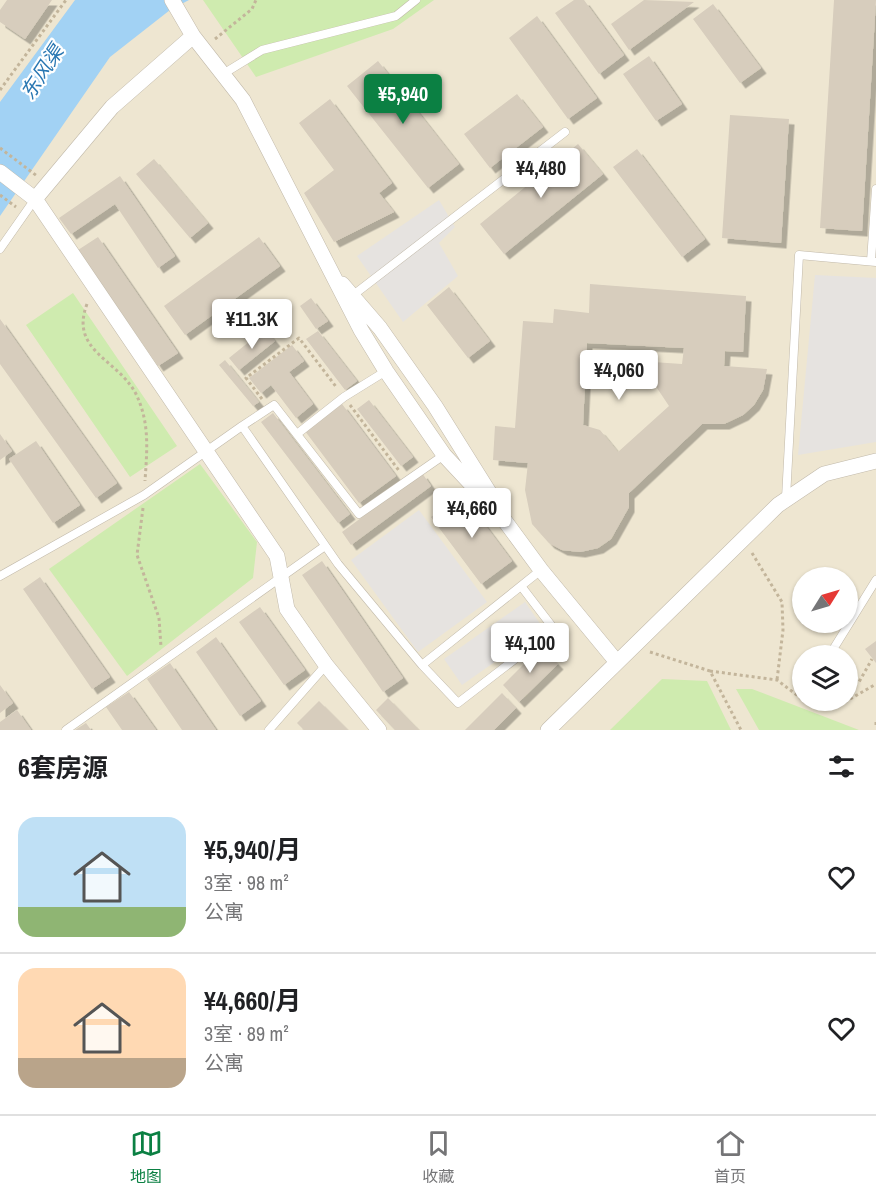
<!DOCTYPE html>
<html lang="zh">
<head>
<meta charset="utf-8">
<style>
	body { margin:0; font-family:"Archivo Narrow","Noto Sans SC",sans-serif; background:#f6f6f6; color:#202124; height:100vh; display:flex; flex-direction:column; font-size:22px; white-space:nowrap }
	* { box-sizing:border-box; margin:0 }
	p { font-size:20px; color:#757577 }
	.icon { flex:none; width:33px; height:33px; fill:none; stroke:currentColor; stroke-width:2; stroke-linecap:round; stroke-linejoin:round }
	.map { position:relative; height:730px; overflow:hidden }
	.sheet { display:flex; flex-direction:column; background:#fff; flex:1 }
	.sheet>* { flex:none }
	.needle { width:39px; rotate:53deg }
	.controls { position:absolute; left:792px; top:567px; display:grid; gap:12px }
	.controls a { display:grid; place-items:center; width:66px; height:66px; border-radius:50%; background:#fff; box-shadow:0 2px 4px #0004; font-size:30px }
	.price { position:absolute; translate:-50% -51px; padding:0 14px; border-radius:6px; background:#fff; color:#222; font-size:20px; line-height:39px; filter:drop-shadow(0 2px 3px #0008) }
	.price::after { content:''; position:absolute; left:50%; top:36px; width:18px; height:14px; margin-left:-9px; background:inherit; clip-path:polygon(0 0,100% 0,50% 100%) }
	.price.on { background:#0b8043; color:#fff }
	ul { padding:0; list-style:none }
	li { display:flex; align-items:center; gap:18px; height:150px; padding:0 18px }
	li+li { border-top:2px solid #e0e0e0 }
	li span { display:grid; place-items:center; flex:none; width:168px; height:120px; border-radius:18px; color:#555 }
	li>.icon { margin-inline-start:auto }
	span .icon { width:72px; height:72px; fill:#fffc; stroke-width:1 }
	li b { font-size:26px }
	h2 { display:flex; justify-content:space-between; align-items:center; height:72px; padding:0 18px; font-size:26px }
	.tabs { display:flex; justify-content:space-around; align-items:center; height:84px; border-top:2px solid #e0e0e0; background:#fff; font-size:16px; color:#757577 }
	.tabs a { display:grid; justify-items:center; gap:3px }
	.tabs .on { color:#0b8043 }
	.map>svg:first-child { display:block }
	.education { fill:#eee6d1; fill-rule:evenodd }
	.green { fill:#cfebaf }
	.parking { fill:#e6e3e0 }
	.water { fill:#a2d2f4 }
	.building { fill:#d7cdbd; fill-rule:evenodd; filter:url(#shadow) }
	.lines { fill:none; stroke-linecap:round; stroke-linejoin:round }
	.service-casing { stroke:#c1b9aa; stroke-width:9 }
	.minor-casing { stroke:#c1b9aa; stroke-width:16 }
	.path { stroke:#c3b59b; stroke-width:3; stroke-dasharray:3 3; stroke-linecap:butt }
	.service { stroke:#fff; stroke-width:8 }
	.minor { stroke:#fff; stroke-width:15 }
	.labels { text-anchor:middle; stroke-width:4.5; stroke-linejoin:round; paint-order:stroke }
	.water-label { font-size:20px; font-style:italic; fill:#2977b2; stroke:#fff }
</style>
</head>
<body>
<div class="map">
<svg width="876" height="730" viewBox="0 0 876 730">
	<defs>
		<filter id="shadow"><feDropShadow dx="5.5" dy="5.5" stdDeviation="0" flood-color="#0004"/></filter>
	</defs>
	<rect width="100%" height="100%" fill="#f5f1e8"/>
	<path class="education" d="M0 0H876V730H0ZM802 578H848V622H802ZM802 656H848V700H802Z"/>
	<path class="green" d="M203 0H434L393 29 256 77Z
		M73 293 177 446 130 477 26 325Z
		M200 464 257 542 253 578 127 676 49 569Z
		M662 679 707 681 731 730H610Z
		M736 689H752L859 730H759Z"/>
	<path class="parking" d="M439 200 455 227 439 243 458 276 403 322 357 256Z
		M815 275 876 278V442L798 455Z
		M419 510 487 602 418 652 351 560Z
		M525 602 543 628 462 685 444 659Z"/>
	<path class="water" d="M75 0H189L170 10 110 57 0 216V102Z"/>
	<path class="building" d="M7 0H52L25 39 0 22V10Z
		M574 0H584L624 55 599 74 555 13Z
		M644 0 694 2 629 50 611 24Z
		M834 0H876L862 231 820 228Z
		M713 4 761 68 740 83 693 19Z
		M537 16 597 98 568 119 509 38Z
		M649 56 682 104 656 121 623 74Z
		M378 61 459 164 428 188 347 86Z
		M517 94 543 127 490 168 464 134Z
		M330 99 392 183 379 193 394 212 334 242 304 193 334 170 299 123Z
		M730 115 789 119 781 243 722 238Z
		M578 144 603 174 504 254 480 224Z
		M637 149 705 239 682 257 613 167Z
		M154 159 208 223 190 238 136 174Z
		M120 176 175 256 158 268 115 204 71 234 59 218Z
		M98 237 178 353 158 366 78 250Z
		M259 237 280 266 185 335 164 306Z
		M590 284 746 296 743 352 725 351 724 366 767 369 763 390 754 405 743 415 724 424H702L629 493V507L611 539 598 548 580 552 562 550 549 543 532 524 525 490 528 463 493 460 495 426 515 428 523 321 553 323 554 309 589 313ZM587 343 684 348 682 364 653 362V376L657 388 669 406 618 452 600 430 583 425Z
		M449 287 490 341 468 358 427 305Z
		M311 298 328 321 316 329 300 306Z
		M0 319 117 483 96 498 0 364Z
		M265 329 275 341 239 370 229 358Z
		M318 331 357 381 345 390 306 339Z
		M292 345 304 361 289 372 313 404 296 418 271 385 261 393 249 378Z
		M225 360 259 402 253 406 219 365Z
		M369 400 413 457 401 466 357 409Z
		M342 404 396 476 359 503 305 431Z
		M273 413 350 514 338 523 261 422Z
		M0 434 12 451 0 460Z
		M36 441 80 505 53 523 9 459Z
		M422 473 431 486 351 545 342 532Z
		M462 494 512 561 481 584 431 517Z
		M322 561 403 678 383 692 302 575Z
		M40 577 110 677 92 689 23 589Z
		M260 607 305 670 284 685 239 622Z
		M216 637 261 701 240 716 196 652Z
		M876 641V663L865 649Z
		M541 647 558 664 519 702 503 685Z
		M170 663 216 730H182L147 679Z
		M0 685 13 703 0 713Z
		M129 692 156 730H122L106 707Z
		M502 693 516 708 494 730H465Z
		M388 698 419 730H395L376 710Z
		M319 701 348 730H304L297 723Z
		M17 710 31 730H0V722Z
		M86 723 91 730H75Z"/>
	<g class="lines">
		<g class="service-casing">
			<path id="service" d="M223 74 262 50 396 16 416 0
				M0 249 35 199
				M871 261 876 189
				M352 296 565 132
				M242 426 274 405 359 514 444 455
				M297 434 344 397 386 371
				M786 498 799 255 876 262
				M0 576 144 495 242 426 338 564 422 665 541 570
				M829 656 876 580
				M422 665 458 703 554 629 521 586
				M66 730 325 546
				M269 730 326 665"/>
		</g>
		<g class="minor-casing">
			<path id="minor" d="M172 0 193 36 243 100 361 330 386 371 444 455 502 517 541 570 616 661
				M0 172 35 199 277 556 287 609 326 665 379 730
				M35 199 112 107 193 36
				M342 284 380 328 435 406 492 497
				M548 730 778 505 824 474 876 461"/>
		</g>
		<path class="path" d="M215 39 252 9 256 0
			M0 90 66 0
			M0 148 37 176
			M0 195 16 207
			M87 304C69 351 118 359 136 394 150 423 147 450 145 481
			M262 399 246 378 299 338 337 388
			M350 405 400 472
			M143 508 137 555 159 618 161 647
			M752 553 782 602 783 630 777 680
			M650 652 710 671 741 730
			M710 671 777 680 802 699
			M848 679 859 682 872 659
			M821 700 845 702 876 684
			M876 722V728"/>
		<use href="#service" class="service"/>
		<use href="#minor" class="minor"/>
	</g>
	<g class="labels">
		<g class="water-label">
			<text transform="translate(42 72) rotate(-57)" y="7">东风渠</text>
		</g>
	</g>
</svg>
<div class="controls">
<a><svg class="needle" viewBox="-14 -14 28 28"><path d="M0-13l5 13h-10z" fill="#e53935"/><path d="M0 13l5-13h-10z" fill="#757577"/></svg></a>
<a><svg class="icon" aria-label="layers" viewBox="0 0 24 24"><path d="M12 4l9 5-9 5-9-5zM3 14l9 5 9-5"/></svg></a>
</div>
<b class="price on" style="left:403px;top:125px">¥5,940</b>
<b class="price" style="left:541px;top:199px">¥4,480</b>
<b class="price" style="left:252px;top:350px">¥11.3K</b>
<b class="price" style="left:619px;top:401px">¥4,060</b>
<b class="price" style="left:472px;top:539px">¥4,660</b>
<b class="price" style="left:530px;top:674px">¥4,100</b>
</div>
<section class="sheet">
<h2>6套房源<svg class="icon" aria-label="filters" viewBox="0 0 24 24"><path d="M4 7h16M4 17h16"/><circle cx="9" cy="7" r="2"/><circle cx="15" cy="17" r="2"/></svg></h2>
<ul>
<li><span style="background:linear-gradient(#bfe0f5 75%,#8fb573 0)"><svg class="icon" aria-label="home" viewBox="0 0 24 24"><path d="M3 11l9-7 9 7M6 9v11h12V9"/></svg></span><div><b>¥5,940/月</b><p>3室 · 98 m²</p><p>公寓</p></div><svg class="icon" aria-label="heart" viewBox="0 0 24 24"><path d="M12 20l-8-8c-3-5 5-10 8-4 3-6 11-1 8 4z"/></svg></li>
<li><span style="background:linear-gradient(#ffd9b3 75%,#b9a48a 0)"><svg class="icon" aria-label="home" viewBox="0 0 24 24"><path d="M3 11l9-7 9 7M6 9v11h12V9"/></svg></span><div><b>¥4,660/月</b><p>3室 · 89 m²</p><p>公寓</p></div><svg class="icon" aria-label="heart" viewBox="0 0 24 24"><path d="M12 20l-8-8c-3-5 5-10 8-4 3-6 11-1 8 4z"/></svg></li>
</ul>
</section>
<nav class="tabs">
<a class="on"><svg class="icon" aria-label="map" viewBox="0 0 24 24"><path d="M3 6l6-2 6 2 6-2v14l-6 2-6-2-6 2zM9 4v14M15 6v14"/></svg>地图</a>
<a><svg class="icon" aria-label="saved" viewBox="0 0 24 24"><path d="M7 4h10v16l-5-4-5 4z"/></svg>收藏</a>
<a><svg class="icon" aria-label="home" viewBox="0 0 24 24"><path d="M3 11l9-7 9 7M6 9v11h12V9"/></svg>首页</a>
</nav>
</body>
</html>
